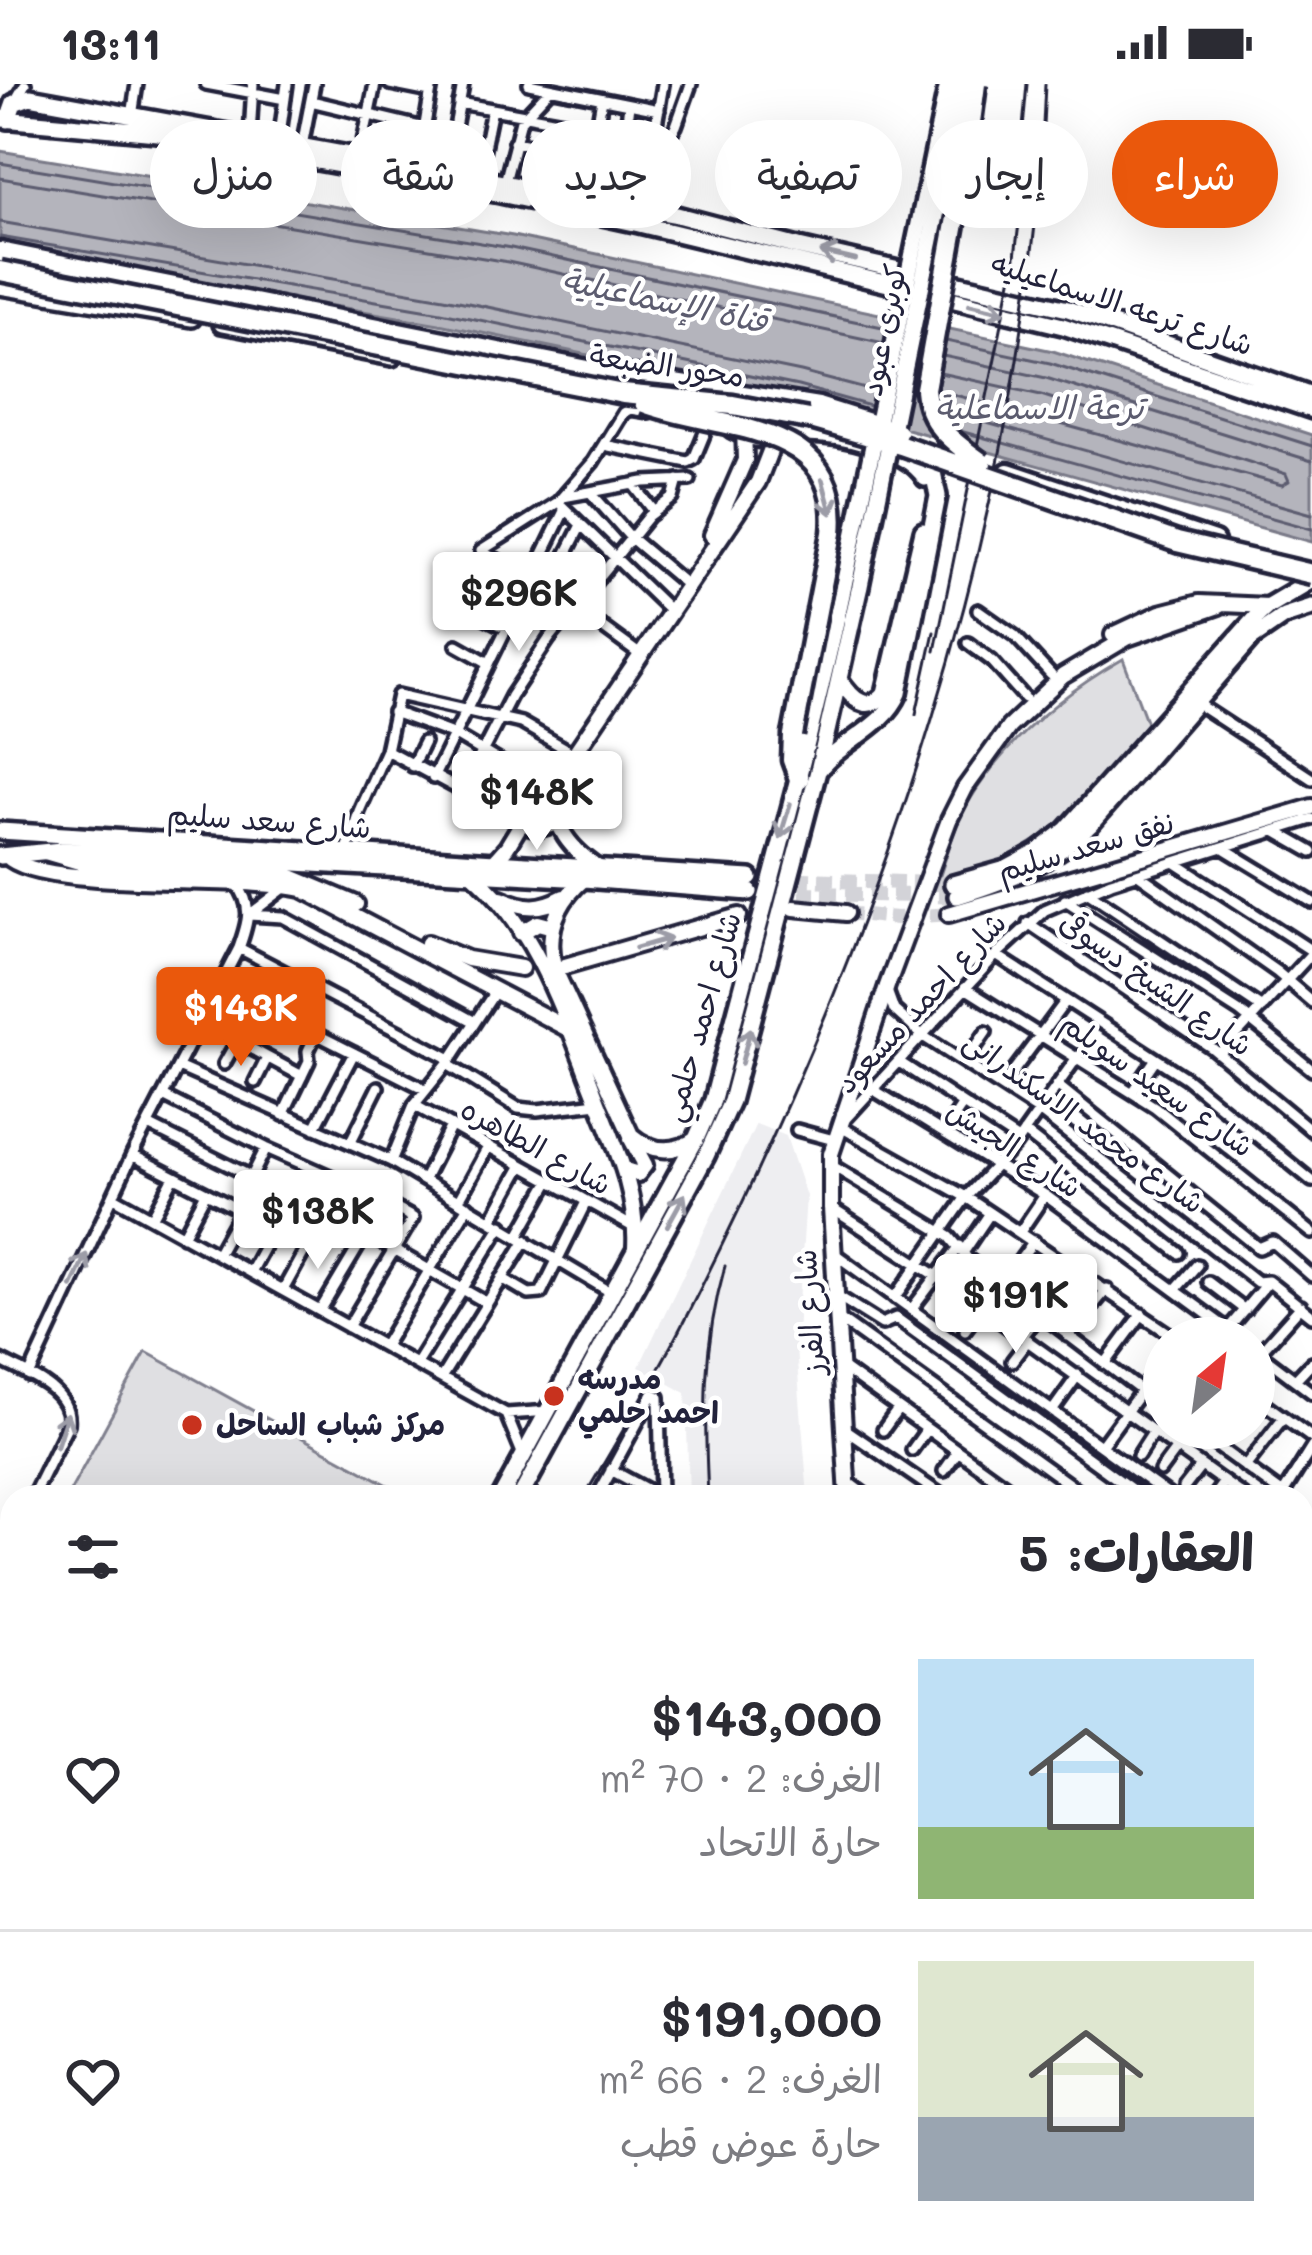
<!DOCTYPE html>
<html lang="ar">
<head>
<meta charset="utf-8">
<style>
	body { margin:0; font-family:Mali,"Playpen Sans Arabic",sans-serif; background:#f2f2f3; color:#2b2b33; direction:rtl; height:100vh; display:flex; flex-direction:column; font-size:45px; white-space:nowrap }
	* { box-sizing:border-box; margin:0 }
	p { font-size:39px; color:#7c7c81 }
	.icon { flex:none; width:66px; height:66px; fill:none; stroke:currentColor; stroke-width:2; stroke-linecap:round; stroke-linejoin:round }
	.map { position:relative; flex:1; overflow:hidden; direction:ltr }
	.drawer { position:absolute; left:0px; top:1401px; width:1314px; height:771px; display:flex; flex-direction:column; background:#fff; border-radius:36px 36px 0 0; box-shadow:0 12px 48px #0002; direction:rtl }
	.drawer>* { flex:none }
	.top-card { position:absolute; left:36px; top:36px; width:1242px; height:108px; direction:rtl; display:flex; gap:24px }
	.needle { width:78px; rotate:29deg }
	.controls { position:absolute; left:1143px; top:1233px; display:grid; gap:24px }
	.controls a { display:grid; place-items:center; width:132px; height:132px; border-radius:50%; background:#fff; box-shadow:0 12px 48px #0002; font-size:60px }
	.price { position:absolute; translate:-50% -102px; padding:0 27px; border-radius:12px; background:#fff; color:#222; font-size:39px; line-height:78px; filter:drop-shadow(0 3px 6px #0008) }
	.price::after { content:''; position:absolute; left:50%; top:72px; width:36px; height:27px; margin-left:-18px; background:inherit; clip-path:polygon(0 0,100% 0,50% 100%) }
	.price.selected { background:#ea580c; color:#fff }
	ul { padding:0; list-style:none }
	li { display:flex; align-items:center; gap:36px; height:300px; padding:0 60px }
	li+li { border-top:3px solid #e1e1e2 }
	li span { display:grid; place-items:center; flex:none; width:336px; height:240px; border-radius:0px; color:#555 }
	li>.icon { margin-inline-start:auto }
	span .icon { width:144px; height:144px; fill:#fffc; stroke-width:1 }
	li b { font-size:51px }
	h2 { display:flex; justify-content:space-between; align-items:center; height:144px; padding:0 60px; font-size:51px }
	.chip { padding:0 42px; border-radius:54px; background:#fff; box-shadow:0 12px 48px #0002; font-size:42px; line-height:108px }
	.chip.selected { background:#ea580c; color:#fff }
	.status { display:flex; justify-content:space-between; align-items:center; height:84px; padding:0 60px; background:#fff; direction:ltr }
	.status svg { height:33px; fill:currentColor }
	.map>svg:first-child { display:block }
	.built { fill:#eeeef1 }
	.green { fill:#dfdfe2; stroke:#80808e; stroke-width:3 }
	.water { fill:#b4b4bc; stroke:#7a7a88; stroke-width:3 }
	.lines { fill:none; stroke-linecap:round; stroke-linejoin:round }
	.shore { stroke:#5c5c6f; stroke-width:3 }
	.secondary-tunnel { stroke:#d3d3d8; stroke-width:14; stroke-dasharray:14 7; stroke-linecap:butt }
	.primary-tunnel { stroke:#d3d3d8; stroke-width:15; stroke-dasharray:15 8; stroke-linecap:butt }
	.street-casing { stroke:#22223b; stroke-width:18 }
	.secondary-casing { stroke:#22223b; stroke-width:22 }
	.primary-casing { stroke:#22223b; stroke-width:24 }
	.highway-casing { stroke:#22223b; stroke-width:27 }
	.street { stroke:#fff; stroke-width:9 }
	.secondary { stroke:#fff; stroke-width:14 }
	.primary { stroke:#fff; stroke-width:15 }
	.highway { stroke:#fff; stroke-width:18 }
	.rail { stroke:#22223b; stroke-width:3 }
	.primary-bridge-casing { stroke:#22223b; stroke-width:24; stroke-linecap:butt }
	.highway-bridge-casing { stroke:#22223b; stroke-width:27; stroke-linecap:butt }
	.primary-bridge { stroke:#fff; stroke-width:15 }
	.highway-bridge { stroke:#fff; stroke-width:18 }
	.oneway { stroke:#9c9ca7 }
	.poi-dot { fill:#c8321e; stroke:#fff; stroke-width:4.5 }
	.labels { text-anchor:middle; stroke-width:9; stroke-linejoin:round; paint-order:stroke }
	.street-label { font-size:30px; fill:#22223b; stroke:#fff }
	.poi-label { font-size:30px; font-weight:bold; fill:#22223b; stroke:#fff; text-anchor:start }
	.water-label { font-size:33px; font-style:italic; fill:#5c5c6f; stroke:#fff }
</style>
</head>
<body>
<div class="status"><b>13:11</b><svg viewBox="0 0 49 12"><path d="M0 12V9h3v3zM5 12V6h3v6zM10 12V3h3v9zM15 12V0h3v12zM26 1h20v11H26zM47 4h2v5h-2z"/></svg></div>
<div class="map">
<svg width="1312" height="2171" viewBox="0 0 1312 2171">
	<rect width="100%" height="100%" fill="#fff"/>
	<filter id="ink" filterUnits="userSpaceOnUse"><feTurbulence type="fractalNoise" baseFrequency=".00833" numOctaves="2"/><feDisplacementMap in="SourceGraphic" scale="24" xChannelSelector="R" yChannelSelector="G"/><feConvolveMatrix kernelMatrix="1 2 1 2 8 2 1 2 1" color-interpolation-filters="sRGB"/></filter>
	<g filter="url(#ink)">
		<path class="built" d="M756 1040 786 1052 806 1112 796 1265 808 1413H689L686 1309 639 1283Z
			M538 2160H866V2171H531Z"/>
		<path class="green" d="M1123 575 1147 639 1063 739 993 783 938 797C947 772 954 742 968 719 1006 656 1060 611 1123 575Z
			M146 1268 410 1413H67Z
			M12 1513V1631L0 1624V1535Z"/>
		<path class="water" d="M0 67 513 152 1053 267 1312 351V458L796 314 439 240 0 165Z"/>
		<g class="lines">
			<path class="shore" d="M0 79 511 164 887 244
				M0 94 508 178 884 259
				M0 138 444 214 801 288 873 307
				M0 153 441 228 798 302 870 322
				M946 257 1050 279 1312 362
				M943 272 1046 294 1312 377
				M937 306 1282 401 1289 397 1286 390 1041 311 940 289
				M944 327 1312 430
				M960 347 1312 445"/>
			<path class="secondary-tunnel" d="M846 829 897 834 949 830"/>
			<path class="primary-tunnel" d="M750 794 953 800
				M777 809 957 812"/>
			<g class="street-casing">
				<path id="street" d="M206 0 285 15
					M390 0 430 8
					M529 0 659 26
					M311 17 424 44
					M14 19 25 0
					M459 19 597 44
					M132 32 137 0
					M250 52 253 0
					M279 57 287 0
					M514 58 592 72
					M302 62 314 0
					M360 72 375 0
					M653 74 676 42 691 0
					M418 82 432 0
					M447 87 463 0
					M478 93 492 25
					M505 98 521 36 550 5
					M585 112 602 15
					M618 117 629 20
					M642 123 663 0
					M604 361 688 378 694 375 708 341
					M633 400 654 427
					M591 409 631 454 682 497
					M563 413 644 398 690 396
					M562 422 665 522
					M549 504 581 441
					M464 523 506 544
					M978 526 1015 552 1051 591
					M968 559 992 577 1025 614
					M457 561 489 579
					M635 567 549 504 481 467 558 418 593 378 623 329 630 325 649 328
					M1196 619 1312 695
					M393 628 455 651 541 702
					M386 666 520 738
					M412 682 424 658
					M433 694 565 425
					M461 709 511 612 549 555 649 432 673 414 678 396
					M489 722 500 702
					M1277 748 1312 768
					M1225 765 1312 818
					M346 769 359 727 386 666 398 611 521 639 566 665
					M1176 779 1312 867
					M1138 790 1277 888 1312 918
					M1087 807 1262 924
					M1065 816 1240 928 1312 986
					M249 831 283 833 475 938
					M249 831 283 805
					M1028 839 1212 964 1312 1047
					M239 864 451 975
					M996 871 1186 994 1312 1097
					M221 902 425 1005
					M886 904 894 926 923 952 1039 1027 1257 1198 1268 1197 1312 1232
					M965 904 1155 1023 1312 1149
					M202 938 302 992
					M1219 970 1312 869
					M966 977 986 948
					M899 978 1018 1056
					M224 980 237 957
					M447 980 518 1024 537 1026 598 1019
					M178 983 391 1077 612 1209
					M255 998 267 974
					M1003 1001 1065 918
					M1057 1001 1259 1164 1273 1158 1312 1192
					M874 1006 1045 1111 1240 1254
					M1133 1008 1155 976
					M163 1012 266 1064 364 1107 413 1134 348 1243
					M414 1021 635 1144
					M283 1031 309 977 308 967 316 950
					M148 1041 366 1150 487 1219
					M315 1044 354 969
					M797 1046 834 1056
					M944 1048 963 1020
					M1024 1048 1179 1169
					M350 1059 378 1003
					M132 1071 308 1161
					M391 1077 414 1021 451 975 496 906
					M831 1081 950 1153 968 1175 1164 1324
					M424 1095 450 1044
					M114 1113 506 1330 550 1327
					M459 1116 487 1065
					M236 1124 266 1064
					M831 1124 937 1192 1245 1413
					M152 1134 174 1093
					M492 1135 521 1083
					M1020 1148 1045 1111
					M519 1151 549 1098
					M183 1152 206 1109
					M963 1169 990 1129
					M217 1170 241 1127
					M835 1170 1171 1413
					M250 1188 274 1144
					M502 1194 529 1210 541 1209 586 1118
					M1208 1198 1245 1226
					M1002 1201 1034 1157
					M283 1206 315 1148
					M1175 1206 1197 1181
					M836 1211 882 1240 896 1234 1142 1413
					M895 1214 966 1113 1015 1061 1078 972
					M911 1226 960 1162
					M320 1227 385 1118
					M838 1234 1087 1413
					M1228 1245 1267 1199
					M965 1246 982 1223
					M1022 1252 1036 1234 1037 1222 1069 1180
					M1068 1252 1107 1205
					M1176 1254 966 1113 839 1042 996 871 1045 826 1111 798 1312 735
					M384 1262 468 1122
					M1254 1265 1312 1309
					M1259 1269 1301 1222
					M0 1276C26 1290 72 1305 68 1340L32 1413
					M1012 1277 1028 1256
					M416 1280 502 1141
					M1105 1280 1142 1230
					M841 1283 1022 1413
					M29 1292 132 1071 239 864C248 839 254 822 236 799
					M441 1294 526 1156
					M1295 1296 1312 1278
					M1254 1312 1312 1354
					M1053 1326 1078 1291
					M506 1330 522 1369
					M1192 1344 1283 1410
					M845 1345 944 1413
					M883 1346 898 1325
					M1101 1362 1164 1276
					M912 1366 927 1345
					M1138 1372 1154 1347
					M1245 1383 1283 1334
					M611 1386 661 1413
					M944 1387 958 1367
					M1160 1387 1177 1364
					M848 1398 868 1413
					M1184 1404 1201 1382
					M597 1413 653 1310 659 1313 661 1413
					M1213 1413 1224 1398
					M1281 1413 1312 1363
					M1302 1443 1312 1451
					M0 1479 12 1454
					M1302 1489 1312 1497
					M1302 1536 1312 1544
					M1302 1577 1312 1586
					M1302 1615 1312 1623
					M1302 1665 1312 1673
					M1302 1705 1312 1713
					M0 1772 12 1778
					M1302 1773 1312 1760
					M1302 1781 1312 1790
					M1302 1831 1312 1839
					M0 1849 12 1856
					M1302 1902 1312 1904
					M0 1904 12 1910
					M0 1942 12 1920
					M1302 1955 1312 1964
					M0 1957 12 1964
					M0 2023 12 2002
					M1302 2044 1312 2032
					M0 2060 12 2065
					M229 2160 248 2171
					M377 2160 392 2171
					M948 2160 949 2171
					M1002 2160V2171
					M1027 2160 1028 2171
					M1112 2160 1114 2171
					M1258 2160 1271 2171
					M9 2171 15 2160
					M44 2171 51 2160
					M184 2171 191 2160
					M200 2171 206 2160
					M266 2171 272 2160
					M308 2171 315 2160
					M497 2171 505 2160
					M1194 2171 1203 2160
					M1302 2171 1312 2159"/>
			</g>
			<g class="secondary-casing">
				<path id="secondary" d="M712 451 745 376 744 343
					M1113 551 1160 529 1199 519 1268 522
					M520 738 538 745 558 739
					M45 768 86 780 289 792 356 820
					M7 772C40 807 243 791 302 805L570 946
					M492 780 507 763 561 673
					M600 785C567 763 546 736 558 694L758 398 772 362 771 324
					M473 790C536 843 564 931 593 1005 613 1058 638 1106 635 1164
					M584 795C556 819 545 850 555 886L631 1051C652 1069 674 1070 696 1055
					M501 814C526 825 540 826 564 813
					M794 824 846 829
					M949 830 1312 723
					M521 849 538 839 553 843
					M428 859 467 875 521 884
					M565 882 739 832
					M625 1086 638 1090 645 1081 631 1055
					M848 1413 831 1124V1070L887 902 949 736 965 704 1009 643 1063 592 1127 554 1219 522
					M888 2160V2171"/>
			</g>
			<g class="primary-casing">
				<path id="primary" d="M3 35 168 50 500 110 639 140 1063 242 1312 326
					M8 36 14 19 30 13 673 130 799 163 1068 225 1312 311
					M0 202 192 234
					M222 240 392 273
					M732 345C764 363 771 350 805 350 839 350 907 364 925 394
					M840 597C852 614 867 631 885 609L923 447
					M818 687C841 657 884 644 899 609L938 412 933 388 915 365
					M0 747 750 794
					M0 772 61 766 584 795 750 808
					M953 800 1006 785 1038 768 1066 746 1255 534 1268 522 1312 496
					M957 812C1009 796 1051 780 1090 741L1252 554 1284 532 1312 523
					M501 1413 696 1055 713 1016C757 844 807 674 844 501
					M520 1413 706 1072 731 1017 818 687 860 502
					M0 1645 12 1655
					M0 1665 12 1674
					M709 2160 719 2171
					M96 2171 102 2160
					M111 2171 118 2160
					M174 2171 180 2160"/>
			</g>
			<g class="highway-casing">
				<path id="highway" d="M0 168 593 287 818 323
					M1008 389 1214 458
					M793 651 792 676 799 695"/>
			</g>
			<use href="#street" class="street"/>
			<use href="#secondary" class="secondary"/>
			<use href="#primary" class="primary"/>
			<use href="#highway" class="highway"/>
			<path class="rail" d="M1019 88 1027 0
				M935 567 1014 181 1027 72
				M916 630 934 548
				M584 1413C619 1353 656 1293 687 1231 880 853 1029 427 1045 0
				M708 1413C704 1329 702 1263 725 1182
				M739 2160V2171
				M148 2171 155 2160"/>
			<g class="primary-bridge-casing">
				<path id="primary-bridge" d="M844 501 948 0
					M860 502 963 0"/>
			</g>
			<g class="highway-bridge-casing">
				<path id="highway-bridge" d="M976 0 965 84 925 305C928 342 955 359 982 379
					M0 187 623 310 733 321 814 336 901 361 1177 458 1312 490
					M644 319C717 348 843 334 832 449L793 651
					M818 323 897 348"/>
			</g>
			<use href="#primary-bridge" class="primary-bridge"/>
			<use href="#highway-bridge" class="highway-bridge"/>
		</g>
		<defs><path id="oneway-shaft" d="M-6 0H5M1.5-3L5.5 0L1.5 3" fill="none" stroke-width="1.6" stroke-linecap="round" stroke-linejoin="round" transform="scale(3)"/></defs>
		<g class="oneway">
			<use href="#oneway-shaft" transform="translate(838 172) rotate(-167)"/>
			<use href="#oneway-shaft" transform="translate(987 224) rotate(13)"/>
			<use href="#oneway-shaft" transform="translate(827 413) rotate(75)"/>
			<use href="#oneway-shaft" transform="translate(785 737) rotate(107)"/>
			<use href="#oneway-shaft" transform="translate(653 859) rotate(-16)"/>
			<use href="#oneway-shaft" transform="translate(746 962) rotate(-75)"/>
			<use href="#oneway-shaft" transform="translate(676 1126) rotate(-61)"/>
			<use href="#oneway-shaft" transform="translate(79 1186) rotate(-65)"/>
			<use href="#oneway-shaft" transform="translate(62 1346) rotate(-72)"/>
		</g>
	</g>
	<g class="poi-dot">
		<circle cx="554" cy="1312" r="12"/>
		<circle cx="192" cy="1341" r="12"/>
	</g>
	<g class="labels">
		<g class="street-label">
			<text transform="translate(1122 220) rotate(18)" y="10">شارع ترعه الاسماعيليه</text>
			<text transform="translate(884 246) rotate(-79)" y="10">كوبرى عبود</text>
			<text transform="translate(667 282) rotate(8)" y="10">محور الضبعة</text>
			<text transform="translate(269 737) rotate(4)" y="10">شارع سعد سليم</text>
			<text transform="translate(1086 763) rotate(-16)" y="10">نفق سعد سليم</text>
			<text transform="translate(1156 900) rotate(35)" y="10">شارع الشيخ دسوقى</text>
			<text transform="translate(921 919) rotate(-47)" y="10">شارع احمد مسعود</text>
			<text transform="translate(702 933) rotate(-74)" y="10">شارع احمد حلمي</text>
			<text transform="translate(1157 1001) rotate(35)" y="10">شارع سعيد سويلم</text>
			<text transform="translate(1084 1038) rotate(36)" y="10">شارع محمد الاسكندرانى</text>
			<text transform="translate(536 1063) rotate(29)" y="10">شارع الطاهره</text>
			<text transform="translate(1014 1065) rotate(33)" y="10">شارع الجيش</text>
			<text transform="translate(810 1228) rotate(-94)" y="10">شارع الفرز</text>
		</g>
		<g class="poi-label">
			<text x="578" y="1305">مدرسه<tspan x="578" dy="34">احمد حلمي</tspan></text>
			<text x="216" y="1351">مركز شباب الساحل</text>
		</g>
		<g class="water-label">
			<text transform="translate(665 216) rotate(12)" y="12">قناة الإسماعيلية</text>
			<text x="1039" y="335">ترعة الاسماعلية</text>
		</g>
	</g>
</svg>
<div class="controls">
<a><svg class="needle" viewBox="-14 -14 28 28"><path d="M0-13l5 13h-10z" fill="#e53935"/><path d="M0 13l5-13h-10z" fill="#7c7c81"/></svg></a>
</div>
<b class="price" style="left:519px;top:570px">$296K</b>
<b class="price" style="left:537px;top:769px">$148K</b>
<b class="price selected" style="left:241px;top:985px">$143K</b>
<b class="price" style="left:318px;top:1188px">$138K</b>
<b class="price" style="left:1016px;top:1272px">$191K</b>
<div class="top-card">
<a class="chip selected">شراء</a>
<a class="chip">إيجار</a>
<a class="chip">تصفية</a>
<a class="chip">جديد</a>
<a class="chip">شقة</a>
<a class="chip">منزل</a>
</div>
<section class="drawer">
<h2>العقارات: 5<svg class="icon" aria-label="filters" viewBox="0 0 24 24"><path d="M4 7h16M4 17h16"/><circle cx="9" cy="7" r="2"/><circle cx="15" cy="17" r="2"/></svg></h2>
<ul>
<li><span style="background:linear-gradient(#bfe0f5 70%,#8fb573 0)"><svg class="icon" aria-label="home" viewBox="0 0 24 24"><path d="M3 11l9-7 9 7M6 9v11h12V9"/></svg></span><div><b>$143,000</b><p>الغرف: 2 · 70 m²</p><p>حارة الاتحاد</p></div><svg class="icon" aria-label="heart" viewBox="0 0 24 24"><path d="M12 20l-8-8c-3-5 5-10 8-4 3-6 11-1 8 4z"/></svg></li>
<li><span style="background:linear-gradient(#dfe7d0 65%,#9aa5b1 0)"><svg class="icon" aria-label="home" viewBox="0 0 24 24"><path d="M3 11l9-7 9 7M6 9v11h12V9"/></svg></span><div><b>$191,000</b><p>الغرف: 2 · 66 m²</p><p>حارة عوض قطب</p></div><svg class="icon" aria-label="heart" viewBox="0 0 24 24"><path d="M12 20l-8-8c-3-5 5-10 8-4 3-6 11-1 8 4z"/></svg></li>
</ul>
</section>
</div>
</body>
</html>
